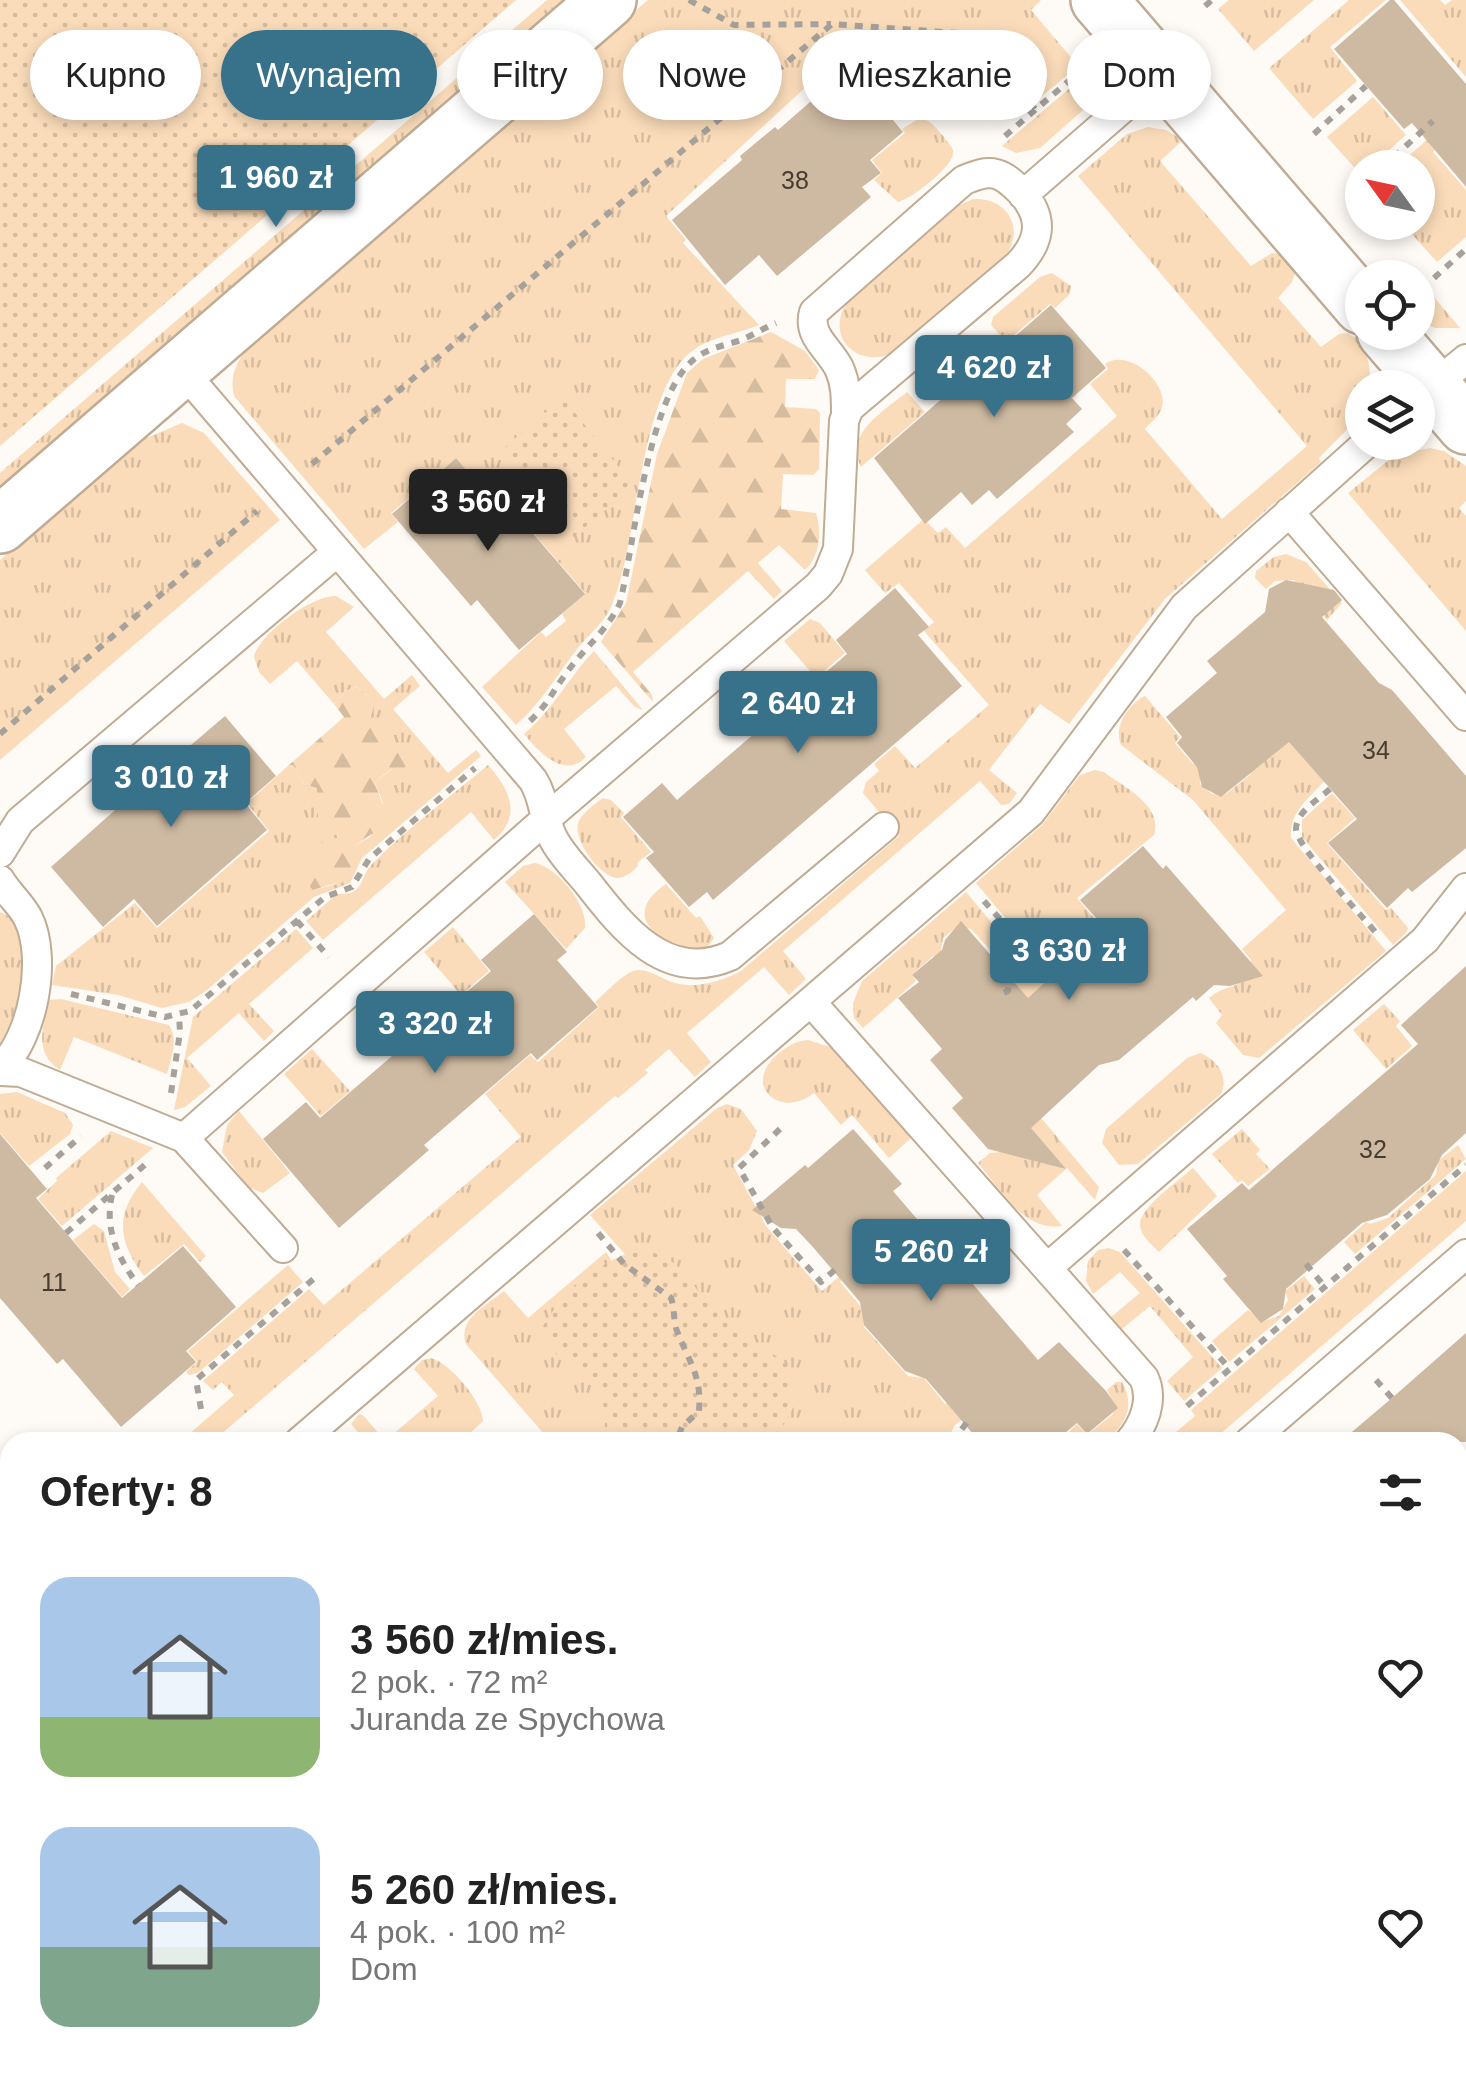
<!DOCTYPE html>
<html lang="pl">
<head>
<meta charset="utf-8">
<style>
	body { margin:0; font-family:Arial,sans-serif; background:#f6f6f6; color:#222; height:100vh; display:flex; flex-direction:column; font-size:38px; white-space:nowrap }
	* { box-sizing:border-box; margin:0 }
	p { font-size:32px; color:#767676 }
	.icon { flex:none; width:55px; height:55px; fill:none; stroke:currentColor; stroke-width:2; stroke-linecap:round; stroke-linejoin:round }
	.map { position:relative; flex:1; overflow:hidden }
	.side { position:absolute; left:0px; top:1432px; width:1468px; height:642px; display:flex; flex-direction:column; background:#fff; border-radius:30px 30px 0 0; box-shadow:0 5px 15px #0003 }
	.side>* { flex:none }
	.banner { position:absolute; left:30px; top:30px; width:1408px; height:90px; display:flex; gap:20px }
	.needle { width:65px; rotate:303deg }
	.fabs { position:absolute; left:1345px; top:150px; display:grid; gap:20px }
	.fabs a { display:grid; place-items:center; width:90px; height:90px; border-radius:50%; background:#fff; box-shadow:0 5px 15px #0003; font-size:50px }
	.price { position:absolute; translate:-50% -85px; padding:0 22px; border-radius:10px; background:#37728a; color:#fff; font-size:32px; line-height:65px; filter:drop-shadow(0 2px 5px #0008) }
	.price::after { content:''; position:absolute; left:50%; top:60px; width:30px; height:22px; margin-left:-15px; background:inherit; clip-path:polygon(0 0,100% 0,50% 100%) }
	.price.active { background:#222; color:#fff }
	ul { padding:0; list-style:none }
	li { display:flex; align-items:center; gap:30px; height:250px; padding:0 40px }
	li span { display:grid; place-items:center; flex:none; width:280px; height:200px; border-radius:30px; color:#555 }
	li>.icon { margin-inline-start:auto }
	span .icon { width:120px; height:120px; fill:#fffc; stroke-width:1 }
	li b { font-size:42px }
	h2 { display:flex; justify-content:space-between; align-items:center; height:120px; padding:0 40px; font-size:42px }
	.chip { padding:0 35px; border-radius:45px; background:#fff; box-shadow:0 5px 15px #0003; font-size:35px; line-height:90px }
	.chip.active { background:#37728a; color:#fff }
	.map>svg:first-child { display:block }
	.grass { fill:url(#grass-tufts) }
	.forest { fill:url(#forest-firs) }
	.park { fill:url(#park-dots) }
	.building { fill:#cebaa2 }
	.lines { fill:none; stroke-linecap:round; stroke-linejoin:round }
	.service-casing { stroke:#c0ac95; stroke-width:32 }
	.minor-casing { stroke:#c0ac95; stroke-width:60 }
	.path { stroke:#a6a19b; stroke-width:6; stroke-dasharray:8 8; stroke-linecap:butt }
	.service { stroke:#fff; stroke-width:28 }
	.minor { stroke:#fff; stroke-width:55 }
	.labels { text-anchor:middle; stroke-width:9; stroke-linejoin:round; paint-order:stroke }
	.number-label { font-size:25px; fill:#463c30 }
</style>
</head>
<body>
<div class="map">
<svg width="1466" height="2074" viewBox="0 0 1466 2074">
	<defs>
		<pattern id="grass-tufts" width="24" height="20" patternUnits="userSpaceOnUse" patternTransform="scale(2.5)"><rect width="24" height="20" fill="#fadcba"/><path d="M3 7l-1-3M5 7V3M7 7l1-3M15 17l-1-3M17 17v-4M19 17l1-3" fill="none" stroke="#d6bc9f"/></pattern>
		<pattern id="forest-firs" width="22" height="20" patternUnits="userSpaceOnUse" patternTransform="scale(2.5)"><rect width="22" height="20" fill="#fadcba"/><path d="M5 1l3.5 6h-7zM16 11l3.5 6h-7z" fill="#d6bc9f"/></pattern>
		<pattern id="park-dots" width="8" height="8" patternUnits="userSpaceOnUse" patternTransform="scale(2.5)"><rect width="8" height="8" fill="#fadcba"/><path d="M2 2h.1M6 6h.1" fill="none" stroke="#d6bc9f" stroke-width="1.8" stroke-linecap="round"/></pattern>
	</defs>
	<rect width="100%" height="100%" fill="#fefaf5"/>
	<path class="grass" d="M547 0H566L0 489V473Z
		M648 0H1041L1031 10 1074 61 1098 41 1102 46 1023 112 968 48 952 46 934 62C911 50 898 38 871 56L848 48 666 216 686 240 683 243 759 325C740 333 712 337 695 349 638 386 639 547 611 607 604 623 589 634 578 648 556 676 543 701 516 725L482 687 541 632 546 637 566 621 562 614 585 593 499 493 492 499 456 458 433 477 428 472 409 488 414 494 391 513 398 522 364 549 234 396C229 375 237 361 250 345Z
		M1229 0H1314L1254 51 1218 9Z
		M1349 0H1386L1330 47 1357 81 1313 119 1269 68Z
		M1400 0H1440L1445 5 1452 0H1466V77Z
		M1104 59 1107 74 1100 95 1040 148 1016 153 1002 146Z
		M1373 97 1406 135 1370 167 1362 168 1361 175 1327 137Z
		M920 118C932 121 936 128 944 137 945 139 953 148 953 150 957 165 911 199 898 202L874 180 882 173 872 160 905 133 902 129Z
		M1148 127 1166 130 1183 140 1160 161 1251 266 1272 253 1287 255 1295 273 1292 282 1278 298 1321 347 1339 334 1347 333C1368 343 1371 366 1370 387L1362 388V414L1319 458 1321 462 1165 599 1069 724 1040 704 989 770 1017 793 1009 804 1001 805 980 781 783 951 806 979 789 995 764 967 687 1033 711 1062 695 1077 669 1049 645 1070 648 1073 618 1098 615 1096 212 1442H180L234 1395 222 1382 213 1390 203 1381 309 1289 324 1305 521 1137 485 1094 530 1055 538 1062 599 1007 595 1002C606 993 620 976 633 971 648 966 664 982 679 984 699 988 722 981 741 971L899 836 863 793 866 782 879 771 874 764 895 746 915 768 989 705 924 631 934 622 899 583 885 593 865 570 924 519 938 533 946 527 965 548 1117 416 1090 384 1108 369 1105 364C1129 347 1172 386 1161 410 1158 417 1150 423 1145 429L1222 519 1307 446 1078 176 1127 134Z
		M1436 132 1444 142 1433 152 1466 190V237L1437 262 1402 223 1418 222V168H1395Z
		M973 199C1005 197 1025 225 1007 254L891 354C856 367 826 338 846 303L960 205Z
		M1052 273 1071 286 1070 294 1055 308 1050 304 1006 342 991 325 993 317 1040 277Z
		M1418 278 1460 328H1435L1418 321Z
		M907 392 925 412 861 467C844 433 884 411 907 392Z
		M182 423 204 433 280 520 0 760V560L137 442Z
		M1430 448 1444 451 1466 466V501L1459 508 1466 516V631L1348 493 1395 455Z
		M1286 554 1306 562 1342 603 1327 620 1294 580 1275 581 1266 589 1255 578 1256 571 1274 557Z
		M336 596 354 607 326 632 384 699 412 675 420 686 393 709 448 773 476 750 481 756 362 858 350 883 314 897 207 990 189 1002 162 1008 118 995 52 985 56 966 135 903 157 928 269 831 247 803 289 765H293L304 784 317 787 328 821 340 828 337 838 325 842 314 890C342 883 361 877 356 845L370 837 383 803 375 782 392 769 370 718 373 709 369 698 357 687 345 691 334 704 297 661 270 684 259 672 254 657C259 634 312 595 336 596Z
		M810 619 820 623 845 653 816 678 784 641Z
		M594 651 643 710 635 707 616 686 564 729 586 757C564 780 538 751 524 734 553 710 568 678 594 651Z
		M1145 696 1180 737 1175 743 1193 764 1200 760V784L1212 794H1226L1251 774 1242 763 1289 731 1328 776C1314 796 1289 808 1291 838L1386 951 1259 1058 1243 1055 1216 1023 1222 1015 1209 998C1229 981 1246 993 1251 960L1242 949 1286 910 1193 800 1121 745C1113 726 1129 704 1145 696Z
		M488 765C509 788 523 816 494 840L471 812 323 940 306 921 337 894C367 895 357 878 374 862 409 827 450 797 488 765Z
		M1095 770 1104 772C1125 788 1163 805 1154 835L1077 898 1103 929 1083 944 1080 940 1071 945 1067 941 1013 927 976 883 1042 825 1080 775Z
		M1332 793 1355 818 1327 843 1386 910 1391 908 1408 928 1406 933 1393 945 1302 837V820Z
		M603 798 611 800 624 813 621 817 651 852 637 863 638 866C632 872 625 878 617 878 599 876 571 838 579 821 584 811 594 805 603 798Z
		M535 863C558 868 588 905 585 928L566 949 505 882 523 866Z
		M666 884 696 918 700 916 714 938 707 948C668 951 614 919 666 884Z
		M966 892 1003 936 1004 989 983 966 994 954 971 929 957 927 943 938 941 951 944 956 940 961 933 956 912 975 916 981 863 1028 854 1018 853 1003 862 981Z
		M0 912C41 927 19 1016 0 1043Z
		M453 927 489 971 461 995 424 952Z
		M296 929 313 948 249 1004 274 1031 264 1041 239 1013 187 1058 211 1086 185 1107 174 1110 193 1017Z
		M1021 940 1064 952 1068 956 1063 961 1069 969 1025 1006 1013 993 1015 948Z
		M61 999 169 1025C179 1040 171 1058 167 1074L74 1037 60 1070C33 1053 43 1026 49 1000Z
		M1384 1004 1400 1021 1396 1026 1412 1046 1386 1069 1353 1030Z
		M808 1040 833 1048 911 1138 889 1158 852 1115 841 1125 814 1093C780 1120 741 1085 778 1054 788 1046 795 1041 808 1040Z
		M312 1049 350 1091 321 1116 284 1074Z
		M1200 1053C1218 1060 1229 1077 1221 1094L1138 1164 1119 1165 1102 1143 1106 1129 1187 1058Z
		M17 1092 65 1113 73 1125 70 1134 29 1166 0 1133V1094Z
		M727 1104 741 1109 757 1131 749 1150 733 1165 766 1226 822 1291 841 1275 843 1277 840 1282 862 1308 864 1327 908 1376 924 1378 945 1404 950 1401 964 1418 955 1425 946 1442H680L632 1262 590 1215 717 1108Z
		M239 1111 290 1173 263 1193 248 1187 222 1152 227 1125Z
		M1037 1113 1099 1187 1095 1200 1067 1168 1037 1195 1062 1226C1024 1232 1000 1189 978 1163L990 1153C1014 1154 1024 1130 1037 1113Z
		M1242 1129 1260 1150 1256 1154 1270 1169 1248 1186 1242 1180 1238 1183 1212 1154Z
		M111 1131 153 1148 62 1226 38 1199 57 1181 56 1178Z
		M1458 1145 1466 1159 1355 1254 1344 1242 1366 1222 1370 1224 1388 1218 1436 1175 1438 1161Z
		M1193 1168 1217 1196 1159 1252C1152 1245 1141 1236 1140 1226 1138 1208 1180 1180 1193 1168Z
		M1466 1171V1221L1211 1442H1164L1195 1416 1191 1410Z
		M142 1182 206 1256 200 1262 184 1244 144 1276C119 1243 114 1216 142 1182Z
		M94 1224 104 1231 115 1272 130 1289 122 1297 73 1240Z
		M1109 1248 1120 1252 1222 1368 1184 1401 1167 1381 1193 1357 1150 1306 1122 1329 1111 1317 1140 1293 1120 1272 1093 1294 1086 1281 1088 1261 1098 1250Z
		M606 1252 610 1258 670 1442H551L466 1344C457 1319 487 1305 504 1291L528 1318Z
		M288 1265 303 1282 198 1373 189 1375 186 1372 197 1362 188 1351Z
		M1304 1276 1315 1289 1229 1362 1212 1341 1248 1310 1263 1321 1279 1316 1288 1300 1285 1291Z
		M431 1358C451 1364 482 1401 483 1421L461 1442H366L351 1424 359 1414 364 1416 385 1441 438 1396 414 1369 422 1360Z
		M1116 1382H1122C1136 1408 1125 1424 1105 1442H1070L1065 1436 1077 1424 1087 1435 1113 1414 1114 1403 1107 1390Z
		M1466 1566V1751L1458 1741V1573Z
		M0 2014 10 2025V2065H69L59 2074H6L0 2067Z"/>
	<path class="forest" d="M771 332 805 351 819 370 815 379H786L785 407 816 409 820 413 819 469 813 475 783 474 781 509 816 513C822 531 820 557 805 570L779 545 758 563 782 591 774 599 748 571 633 672 652 695 653 702 601 642 626 603 657 454 687 373 703 359Z
		M357 687 369 698 373 709 370 717 384 723 407 760 405 768 391 769 375 782 385 812 380 828 356 845 359 856 350 879 313 890C299 876 298 864 306 847L337 838 339 829 318 818 317 788 304 784 293 765H289L344 717 334 704 345 691Z"/>
	<path class="park" d="M0 0H516L0 446Z
		M563 398 634 486 571 539 504 448Z
		M639 1249C689 1258 689 1289 720 1316 742 1335 768 1348 790 1367L793 1408 774 1442H607C603 1425 607 1401 597 1386 578 1358 555 1370 542 1328 562 1292 600 1261 639 1249Z"/>
	<path class="building" d="M1390 0H1394L1466 84V187L1412 123 1404 129 1334 49Z
		M849 68 903 132 870 160 881 173 862 187 871 197 777 276 759 255 725 285 672 220 742 160 740 156 775 127 778 130Z
		M1051 305 1106 368 1072 398 1082 409 1066 424 1074 432 997 499 989 490 972 505 961 492 925 524 874 458 945 396 943 393 977 364 980 367Z
		M456 458 492 500 499 494 585 594 519 650 477 600 471 606 392 514Z
		M1286 580 1334 590 1342 600 1322 617 1379 683 1392 690 1466 776V848L1412 892 1408 888 1387 908 1328 843 1357 819 1289 742 1221 797 1202 787 1197 767 1177 743 1182 737 1166 717 1217 673 1207 661 1265 612 1269 589Z
		M895 588 929 627 918 635 962 686 713 900 707 892 689 907 646 858 654 852 623 817 662 783 677 800 847 654 836 640Z
		M225 716 276 776 245 803 267 830 157 926 134 899 103 927 51 867 123 803 121 800 153 772 156 775Z
		M1143 846 1163 869 1166 865 1263 976 1230 986 1214 985 1196 1001 1193 997 1119 1060 1099 1065 1031 1128 1066 1169 988 1149 952 1108 963 1098 930 1060 942 1049 898 998 919 982 912 975 942 950 945 940 961 921 1028 998 1105 928 1080 900Z
		M534 914 567 952 557 960 598 1007 537 1060 531 1053 424 1145 429 1150 339 1228 263 1139 306 1102 320 1118 491 971 481 960Z
		M1466 966V1133L1442 1155 1430 1179 1387 1215 1362 1223 1286 1289 1283 1309 1261 1323 1223 1279 1227 1276 1187 1229 1242 1183 1249 1190 1418 1044 1401 1025Z
		M853 1129 902 1184 893 1191 1038 1360 1059 1342 1106 1391 1118 1408 1087 1434 1077 1423 1054 1442H980L926 1379 905 1371 864 1325 860 1302 812 1246 796 1229 781 1228 752 1210 805 1165 808 1168Z
		M0 1134 47 1189 36 1198 122 1298 183 1246 236 1307 186 1351 196 1362 121 1427 63 1359 57 1364 0 1298Z
		M1466 1333V1442H1340L1392 1398Z"/>
	<g class="lines">
		<g class="service-casing">
			<path id="service" d="M1023 195 1162 74
				M181 369 533 780C545 799 543 819 553 838 561 854 575 868 586 881 622 927 665 984 730 956L884 827
				M1425 393 1466 359
				M1289 512 1466 716
				M0 853 20 821 337 552
				M0 880C8 894 21 904 28 918 48 958 33 1039 0 1068
				M812 1003 1047 1268
				M0 1071 21 1072 184 1138 283 1248
				M184 1138 547 818 818 586 828 574 838 549 844 421 849 408 1018 265C1041 241 1044 218 1022 193 1014 185 1007 177 996 174 985 171 974 176 964 180L814 312C807 336 829 348 839 368 846 383 846 398 846 415
				M299 1442 1031 812 1184 607 1368 442
				M1129 1442C1144 1425 1154 1400 1144 1378L1047 1268 1425 940 1466 888
				M1249 1442 1466 1254
				M1458 1547 1466 1540
				M1458 1889 1466 1881
				M655 2065 663 2074
				M1366 2065 1374 2074
				M211 2074 221 2065
				M524 2074 535 2065
				M832 2074 843 2065
				M1242 2074 1252 2065"/>
		</g>
		<g class="minor-casing">
			<path id="minor" d="M1099 0 1362 306
				M1385 332 1466 426
				M0 525 608 0
				M0 1654 10 1665
				M354 2065 362 2074"/>
		</g>
		<path class="path" d="M689 0 734 25 831 24
			M1205 6 1212 0
			M1314 134 1366 86
			M1005 136 1086 66
			M1382 168 1433 121
			M1359 188 1362 185
			M1434 278 1466 249
			M312 464 832 24 971 34 1035 109
			M530 721C548 704 551 694 565 675 583 649 607 631 620 603 634 544 648 400 692 361 706 348 724 346 741 340 753 335 764 328 776 323
			M0 734 257 511
			M1330 789C1319 799 1296 812 1296 829 1296 846 1363 917 1377 934
			M984 901 1013 934 1066 947 1074 955
			M297 921 329 957
			M1004 993 1008 991 1013 934
			M71 994 165 1017 190 1011 325 897 352 887 369 859 475 768
			M171 1093 180 1032 179 1015
			M780 1129 739 1168 773 1228 821 1282 837 1268
			M45 1168 81 1136
			M112 1195C104 1229 118 1258 138 1285
			M66 1233 148 1162
			M598 1233 624 1264 671 1298C675 1309 673 1321 677 1331 689 1362 702 1376 699 1411L682 1427 676 1442
			M1124 1250 1230 1369
			M1306 1264 1325 1287
			M1376 1380 1392 1398
			M1187 1406 1466 1165
			M201 1409 196 1380 317 1276
			M952 1442 968 1421
			M1458 1711 1466 1712
			M1458 1752 1466 1761
			M0 1850 10 1846
			M1458 1965 1466 1974
			M989 2065 997 2074
			M71 2074 81 2065"/>
		<use href="#service" class="service"/>
		<use href="#minor" class="minor"/>
	</g>
	<g class="labels">
		<g class="number-label">
			<text x="795" y="189">38</text>
			<text x="1376" y="759">34</text>
			<text x="1373" y="1158">32</text>
			<text x="54" y="1291">11</text>
		</g>
	</g>
</svg>
<div class="fabs">
<a><svg class="needle" viewBox="-14 -14 28 28"><path d="M0-13l5 13h-10z" fill="#e53935"/><path d="M0 13l5-13h-10z" fill="#767676"/></svg></a>
<a><svg class="icon" aria-label="locate" viewBox="0 0 24 24"><circle cx="12" cy="12" r="6"/><path d="M12 2v4M12 18v4M2 12h4M18 12h4"/></svg></a>
<a><svg class="icon" aria-label="layers" viewBox="0 0 24 24"><path d="M12 4l9 5-9 5-9-5zM3 14l9 5 9-5"/></svg></a>
</div>
<b class="price" style="left:276px;top:230px">1 960 zł</b>
<b class="price" style="left:994px;top:420px">4 620 zł</b>
<b class="price active" style="left:488px;top:554px">3 560 zł</b>
<b class="price" style="left:798px;top:756px">2 640 zł</b>
<b class="price" style="left:171px;top:830px">3 010 zł</b>
<b class="price" style="left:1069px;top:1003px">3 630 zł</b>
<b class="price" style="left:435px;top:1076px">3 320 zł</b>
<b class="price" style="left:931px;top:1304px">5 260 zł</b>
<div class="banner">
<a class="chip">Kupno</a>
<a class="chip active">Wynajem</a>
<a class="chip">Filtry</a>
<a class="chip">Nowe</a>
<a class="chip">Mieszkanie</a>
<a class="chip">Dom</a>
</div>
<section class="side">
<h2>Oferty: 8<svg class="icon" aria-label="filters" viewBox="0 0 24 24"><path d="M4 7h16M4 17h16"/><circle cx="9" cy="7" r="2"/><circle cx="15" cy="17" r="2"/></svg></h2>
<ul>
<li><span style="background:linear-gradient(#a9c7e8 70%,#8fb573 0)"><svg class="icon" aria-label="home" viewBox="0 0 24 24"><path d="M3 11l9-7 9 7M6 9v11h12V9"/></svg></span><div><b>3 560 zł/mies.</b><p>2 pok. · 72 m²</p><p>Juranda ze Spychowa</p></div><svg class="icon" aria-label="heart" viewBox="0 0 24 24"><path d="M12 20l-8-8c-3-5 5-10 8-4 3-6 11-1 8 4z"/></svg></li>
<li><span style="background:linear-gradient(#a9c7e8 60%,#7fa58c 0)"><svg class="icon" aria-label="home" viewBox="0 0 24 24"><path d="M3 11l9-7 9 7M6 9v11h12V9"/></svg></span><div><b>5 260 zł/mies.</b><p>4 pok. · 100 m²</p><p>Dom</p></div><svg class="icon" aria-label="heart" viewBox="0 0 24 24"><path d="M12 20l-8-8c-3-5 5-10 8-4 3-6 11-1 8 4z"/></svg></li>
</ul>
</section>
</div>
</body>
</html>
